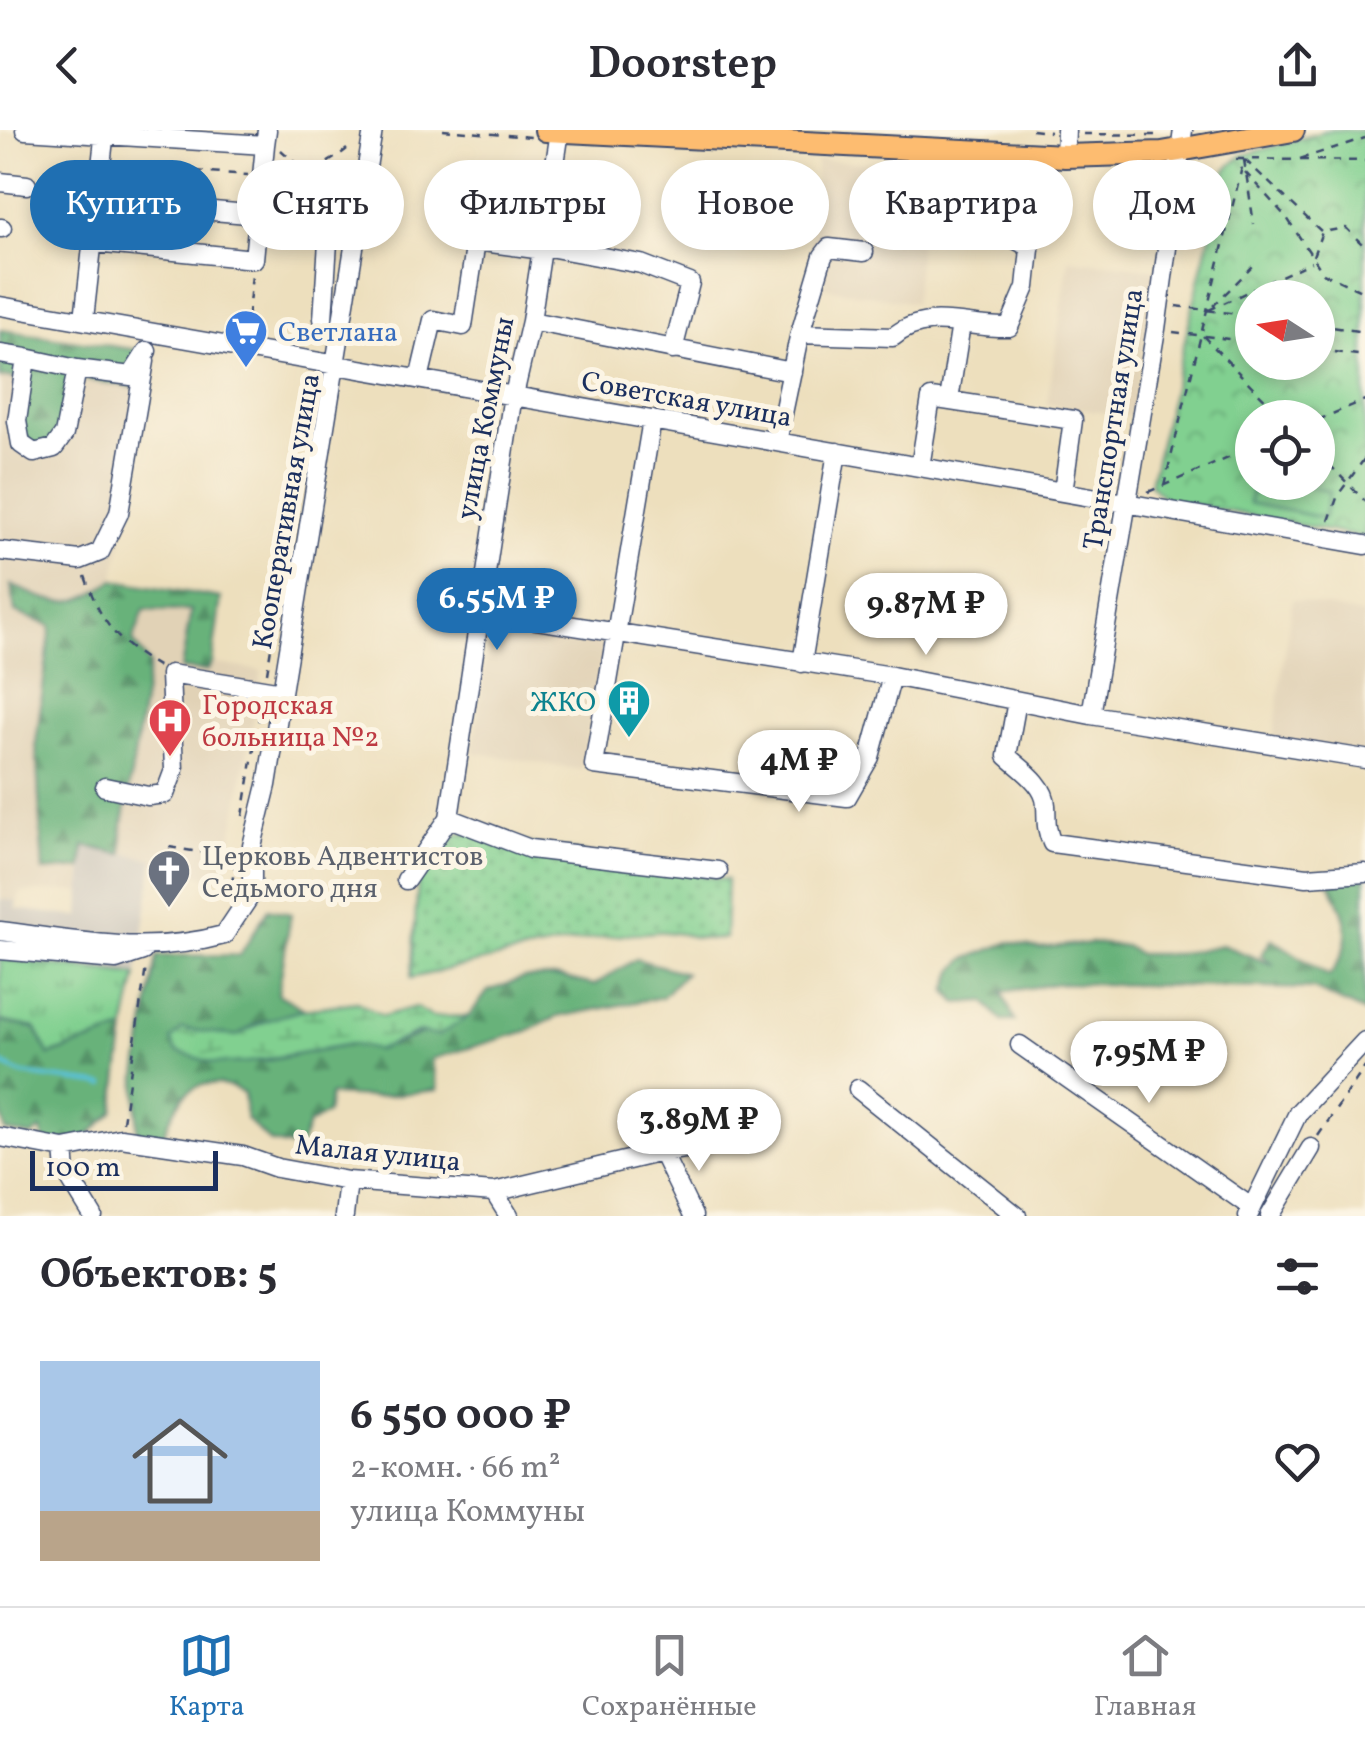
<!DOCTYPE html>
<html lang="ru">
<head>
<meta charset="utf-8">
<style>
	body { margin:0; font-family:Vollkorn,serif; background:#f2f2f3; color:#2b2b33; height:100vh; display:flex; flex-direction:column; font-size:38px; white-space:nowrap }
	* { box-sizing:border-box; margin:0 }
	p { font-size:32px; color:#7c7c81 }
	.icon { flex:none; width:55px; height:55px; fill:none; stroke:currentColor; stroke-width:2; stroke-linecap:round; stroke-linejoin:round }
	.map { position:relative; height:1086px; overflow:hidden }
	.sheet { display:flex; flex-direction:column; background:#fff; flex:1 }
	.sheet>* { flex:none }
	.top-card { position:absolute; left:30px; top:30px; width:1305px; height:90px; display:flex; gap:20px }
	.needle { width:65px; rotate:282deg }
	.tools { position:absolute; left:1235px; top:150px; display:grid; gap:20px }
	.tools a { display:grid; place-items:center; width:100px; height:100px; border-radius:50%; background:#fff; box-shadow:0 5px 15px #0003; font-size:50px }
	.scale { position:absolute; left:30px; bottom:25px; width:188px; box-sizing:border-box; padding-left:10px; border:5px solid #1b2f5e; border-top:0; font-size:28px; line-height:35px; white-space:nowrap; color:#1b2f5e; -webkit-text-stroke:8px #fcf5e5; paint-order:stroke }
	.price { position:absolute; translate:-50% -85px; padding:0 22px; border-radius:35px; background:#fff; color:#222; font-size:32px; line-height:65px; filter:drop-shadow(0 2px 5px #0008) }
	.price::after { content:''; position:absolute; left:50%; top:60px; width:30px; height:22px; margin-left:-15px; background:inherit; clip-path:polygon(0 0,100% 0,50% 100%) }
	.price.on { background:#1f6fb2; color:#fff }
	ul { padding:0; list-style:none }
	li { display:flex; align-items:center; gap:30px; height:250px; padding:0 40px }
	li span { display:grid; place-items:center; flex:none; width:280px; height:200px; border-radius:0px; color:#555 }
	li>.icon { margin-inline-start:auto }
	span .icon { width:120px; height:120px; fill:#fffc; stroke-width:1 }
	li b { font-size:42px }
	h2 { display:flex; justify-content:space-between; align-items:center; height:120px; padding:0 40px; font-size:42px }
	.pill { padding:0 35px; border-radius:45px; background:#fff; box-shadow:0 5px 15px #0003; font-size:35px; line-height:90px }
	.pill.on { background:#1f6fb2; color:#fff }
	header { display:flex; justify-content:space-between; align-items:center; height:130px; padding:0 40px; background:#fff; font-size:45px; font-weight:600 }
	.tabs { display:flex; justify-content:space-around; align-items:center; height:140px; border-top:2px solid #e1e1e2; background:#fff; font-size:28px; color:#7c7c81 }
	.tabs a { display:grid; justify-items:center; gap:5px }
	.tabs .on { color:#1f6fb2 }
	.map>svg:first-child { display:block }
	.built { fill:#e1d2b6 }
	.industrial { fill:#c9c3b8 }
	.grass { fill:url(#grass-tufts); stroke:#4e8077; stroke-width:2.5 }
	.forest { fill:url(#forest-firs); stroke:#42706c; stroke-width:2.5 }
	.wetland { fill:url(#wetland-marsh); stroke:#4e8077; stroke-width:2.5 }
	.park { fill:url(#park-crowns); stroke:#4e8077; stroke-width:2.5; fill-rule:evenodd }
	.garden { fill:url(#garden-dots); stroke:#4e8077; stroke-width:2.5 }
	.pitch { fill:#81d090; stroke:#4e8077; stroke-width:2.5 }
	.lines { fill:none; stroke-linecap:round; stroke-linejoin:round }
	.stream { stroke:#5ac1d7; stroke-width:4 }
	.minor-casing { stroke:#3a496c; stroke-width:21 }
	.major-casing { stroke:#3a496c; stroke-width:26 }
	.path { stroke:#3a496c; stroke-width:2.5; stroke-dasharray:8 8; stroke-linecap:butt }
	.minor { stroke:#fff; stroke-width:18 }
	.major { stroke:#fdbc70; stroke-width:22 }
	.labels { text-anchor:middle; stroke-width:10; stroke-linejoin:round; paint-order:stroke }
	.shop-label { font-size:28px; fill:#366cbe; stroke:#fcf5e5; text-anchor:start }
	.street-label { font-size:28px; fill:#1b2f5e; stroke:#fcf5e5 }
	.culture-label { font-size:28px; fill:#0d838f; stroke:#fcf5e5; text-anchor:end }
	.health-label { font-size:28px; fill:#be3a42; stroke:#fcf5e5; text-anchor:start }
	.worship-label { font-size:28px; fill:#5b616d; stroke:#fcf5e5; text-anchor:start }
</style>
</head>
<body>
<header><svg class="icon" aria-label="back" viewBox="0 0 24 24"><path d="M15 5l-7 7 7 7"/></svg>Doorstep<svg class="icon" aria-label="share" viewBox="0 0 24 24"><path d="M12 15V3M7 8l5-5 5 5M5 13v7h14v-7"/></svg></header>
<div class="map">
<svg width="1365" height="1086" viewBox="0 0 1365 1086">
	<defs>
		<pattern id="grass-tufts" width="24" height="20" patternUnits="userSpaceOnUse" patternTransform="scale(2.5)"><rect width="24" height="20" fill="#81d090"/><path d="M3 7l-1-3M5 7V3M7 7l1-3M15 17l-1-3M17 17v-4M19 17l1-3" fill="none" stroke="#69a979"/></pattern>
		<pattern id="forest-firs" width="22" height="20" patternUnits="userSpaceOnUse" patternTransform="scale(2.5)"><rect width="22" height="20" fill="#68b27a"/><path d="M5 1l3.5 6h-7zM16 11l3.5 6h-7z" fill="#559167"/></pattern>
		<pattern id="wetland-marsh" width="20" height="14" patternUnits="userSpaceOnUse" patternTransform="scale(2.5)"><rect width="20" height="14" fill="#81d090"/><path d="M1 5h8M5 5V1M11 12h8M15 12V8" fill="none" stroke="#69a979"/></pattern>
		<pattern id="park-crowns" width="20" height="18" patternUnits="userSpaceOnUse" patternTransform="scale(2.5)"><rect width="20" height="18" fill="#81d090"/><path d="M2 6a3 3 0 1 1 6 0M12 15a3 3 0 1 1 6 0" fill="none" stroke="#69a979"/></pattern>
		<pattern id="garden-dots" width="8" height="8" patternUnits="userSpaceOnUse" patternTransform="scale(2.5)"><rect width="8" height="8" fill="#81d090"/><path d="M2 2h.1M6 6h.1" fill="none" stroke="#69a979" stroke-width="1.8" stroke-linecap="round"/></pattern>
	</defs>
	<rect width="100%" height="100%" fill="#fcf5e5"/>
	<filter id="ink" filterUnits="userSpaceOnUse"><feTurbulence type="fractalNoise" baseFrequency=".01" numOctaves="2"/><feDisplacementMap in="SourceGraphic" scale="20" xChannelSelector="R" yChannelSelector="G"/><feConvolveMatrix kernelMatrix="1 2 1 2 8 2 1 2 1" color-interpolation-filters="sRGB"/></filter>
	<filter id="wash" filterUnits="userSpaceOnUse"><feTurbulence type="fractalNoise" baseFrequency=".0048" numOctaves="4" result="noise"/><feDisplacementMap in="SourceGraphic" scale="40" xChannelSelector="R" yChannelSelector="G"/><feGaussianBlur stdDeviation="2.25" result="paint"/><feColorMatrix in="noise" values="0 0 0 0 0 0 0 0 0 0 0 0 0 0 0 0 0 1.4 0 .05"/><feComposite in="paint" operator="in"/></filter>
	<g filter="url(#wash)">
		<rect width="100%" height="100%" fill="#eddfbd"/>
		<path class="built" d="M817 30 927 36 914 173 808 155Z
			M1069 129 1156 139 1132 287 1047 274Z
			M0 200 158 224 114 450 221 468 212 533 262 541 224 752 123 724 82 738 84 761 20 762 17 771 0 769Z
			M1292 469 1365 485V623L1273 610Z
			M490 498 604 514 581 640 473 622Z"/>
		<path class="industrial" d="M84 716 154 729 137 845 0 829V769L17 771 16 779 80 787Z"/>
		<path class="grass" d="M0 829 137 845 125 900 49 925 35 898 0 891Z"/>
		<path class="forest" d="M0 200 147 221 141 258 75 248 54 318 21 314V256L12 247 0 248Z
			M114 450 221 468 212 533 207 541 181 539 191 481 144 480 133 511 149 534 122 701 123 724 84 716 82 738 43 741 36 613 51 496 15 482 11 455C57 475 71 481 114 450Z
			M1365 747V883L1314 859 1060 853 1002 862 1015 891H1002L985 871 957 873 947 861 954 841 965 829 1010 812 1039 818 1091 813 1125 816 1139 824H1177L1222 815 1274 835 1261 825 1272 809 1329 846C1355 813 1349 785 1328 752Z
			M268 779 291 784 278 864 304 879 254 895 237 906 182 899 176 921 213 933 270 930 350 914 377 920 469 886 488 861 524 848 560 847 594 855 636 829 685 843 662 867 557 887 527 901 431 929 438 960 372 967 330 965 327 983 308 995 299 1019 270 1012 246 989 244 963C196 938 176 966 162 1010L137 1006V945L157 826 240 825Z
			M0 891 35 898 49 925 125 900 114 981 86 1008 45 1015 41 1000 32 1006 5 1001 0 975Z"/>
		<path class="wetland" d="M357 872 383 886 415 877 432 887 469 886 438 906 419 902 377 920 350 914 243 933H213L176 921 171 910 182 899 237 906C273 883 315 877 357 872Z"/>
		<path class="park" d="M1330 0H1365V408L1165 369 1150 354 1226 40 1241 26ZM1252 168H1318V232H1252ZM1252 288H1318V352H1252Z"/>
		<path class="garden" d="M466 702 727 750 725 808C701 813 680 800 656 802 574 807 491 830 411 848L418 752 456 705Z"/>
		<path class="pitch" d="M1254 352 1286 353 1329 361 1324 388 1249 373Z"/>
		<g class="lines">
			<path class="stream" d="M0 933 22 944 105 955"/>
		</g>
	</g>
	<g filter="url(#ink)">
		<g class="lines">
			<g class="minor-casing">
				<path id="minor" d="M25 0 265 15 267 0
					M1065 26 1066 0
					M0 52 27 55
					M474 60 468 101 476 111 543 120
					M99 71 259 85
					M0 98H2
					M95 113 254 129 265 15
					M543 116 641 134 690 153 673 220
					M0 176 1365 415
					M84 189 105 0
					M323 189 331 66 362 65
					M531 191 792 242
					M800 204 893 207C927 178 968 199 1009 197L1026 157 1030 119C1006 97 964 101 933 98
					M0 224 26 228
					M77 239 26 228 17 291 21 314 34 323 54 318 64 304 77 239 131 246 147 221
					M419 249 433 190 463 196 476 111
					M949 270 961 194
					M652 290 594 635 847 667 870 627 892 546
					M777 312 799 207 823 126 829 118 864 122
					M920 337 931 268 1073 290 1063 362
					M0 421 80 430 100 422 119 383 145 231
					M479 481 892 546 1091 585 1365 629
					M802 533 837 322
					M1017 571 1007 626C1021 639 1045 654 1046 675 1047 691 1045 697 1052 713L1307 747 1365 743
					M1091 585 1156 199 1183 0
					M105 657 148 666 165 664 174 640 170 544 282 562
					M449 688 530 719 718 741
					M406 750 449 688 511 278 531 191 560 1
					M0 801C78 811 147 826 224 805L252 763V716L267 655 373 0
					M0 820 116 830 143 821
					M1020 915 1251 1077
					M858 959 1017 1086
					M0 1007 64 1019 121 1008 243 1026 277 1038 348 1051 494 1062 662 1022 751 1010
					M64 1019 66 1042 93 1086
					M662 1022 693 1086
					M494 1062 509 1086
					M344 1086 348 1051
					M1248 1086 1298 983 1365 911
					M1270 1086 1311 1018"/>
			</g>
			<g class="major-casing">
				<path id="major" d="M546 0 1065 26 1162 23 1293 0"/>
			</g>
			<path class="path" d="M443 0 531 7
				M1032 0 1050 2
				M1083 4 1155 5
				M281 20 320 55
				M1236 29 1365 31
				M1300 29 1365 8
				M1244 30 1254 94
				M1245 30 1322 102 1346 98 1365 117
				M116 35 248 45
				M1245 42 1287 88 1323 143 1365 163
				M275 68C295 47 324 38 347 19
				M1190 69 1195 37
				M1313 126 1322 102
				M1176 176 1252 186
				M1213 176 1257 132
				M1209 180 1311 132
				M1318 195 1365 202
				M246 202 252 145
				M1173 202 1252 212
				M1203 206 1283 288
				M1318 220 1365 226
				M1318 290 1365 270
				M1318 323 1365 371
				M1164 356 1244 29
				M1148 362 1252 318
				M1329 391 1338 365 1365 328
				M85 446C101 493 116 512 159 537
				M267 543 312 259
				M243 686 261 576
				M169 717 234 728
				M229 770 236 729
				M123 992 146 837
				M1318 1006 1365 937"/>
			<use href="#minor" class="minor"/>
			<use href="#major" class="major"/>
		</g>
	</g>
	<defs>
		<g id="supermarket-pin" transform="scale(2.25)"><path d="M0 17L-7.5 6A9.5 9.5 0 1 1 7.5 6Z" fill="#3f7fe0" stroke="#fcf5e5"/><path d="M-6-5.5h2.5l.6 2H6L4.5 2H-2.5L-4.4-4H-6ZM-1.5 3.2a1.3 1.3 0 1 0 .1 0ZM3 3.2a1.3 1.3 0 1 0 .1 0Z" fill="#fff"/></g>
		<g id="building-pin" transform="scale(2.25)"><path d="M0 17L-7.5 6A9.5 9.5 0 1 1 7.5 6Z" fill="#0f9aa8" stroke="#fcf5e5"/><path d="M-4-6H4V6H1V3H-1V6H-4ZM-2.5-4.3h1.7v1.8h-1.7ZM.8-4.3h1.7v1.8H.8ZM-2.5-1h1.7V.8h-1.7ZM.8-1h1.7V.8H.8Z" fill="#fff"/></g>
		<g id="hospital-pin" transform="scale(2.25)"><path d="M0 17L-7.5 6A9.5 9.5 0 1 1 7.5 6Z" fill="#e0444e" stroke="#fcf5e5"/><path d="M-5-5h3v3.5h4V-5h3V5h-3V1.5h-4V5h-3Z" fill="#fff"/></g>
		<g id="church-pin" transform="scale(2.25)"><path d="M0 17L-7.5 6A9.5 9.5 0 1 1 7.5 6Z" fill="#6b7280" stroke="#fcf5e5"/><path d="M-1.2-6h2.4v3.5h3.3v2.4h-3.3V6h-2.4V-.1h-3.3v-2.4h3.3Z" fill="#fff"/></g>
	</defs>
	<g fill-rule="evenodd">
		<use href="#supermarket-pin" x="246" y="201"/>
		<use href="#building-pin" x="629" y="571"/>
		<use href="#hospital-pin" x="170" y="590"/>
		<use href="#church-pin" x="169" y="741"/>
	</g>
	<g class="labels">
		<g class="shop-label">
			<text x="278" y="211">Светлана</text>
		</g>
		<g class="street-label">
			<text transform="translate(687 268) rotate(10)" y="10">Советская улица</text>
			<text transform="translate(484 288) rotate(-79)" y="10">улица Коммуны</text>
			<text transform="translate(1112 289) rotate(-81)" y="10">Транспортная улица</text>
			<text transform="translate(285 381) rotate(-80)" y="10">Кооперативная улица</text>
			<text transform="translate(378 1022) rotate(6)" y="10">Малая улица</text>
		</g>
		<g class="culture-label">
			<text x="596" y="581">ЖКО</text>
		</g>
		<g class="health-label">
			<text x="202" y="584">Городская<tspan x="202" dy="32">больница №2</tspan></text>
		</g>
		<g class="worship-label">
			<text x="202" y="735">Церковь Адвентистов<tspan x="202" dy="32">Седьмого дня</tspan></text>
		</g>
	</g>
</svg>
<div class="tools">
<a><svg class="needle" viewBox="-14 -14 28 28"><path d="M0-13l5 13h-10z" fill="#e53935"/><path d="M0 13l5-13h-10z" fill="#7c7c81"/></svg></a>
<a><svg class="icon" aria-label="locate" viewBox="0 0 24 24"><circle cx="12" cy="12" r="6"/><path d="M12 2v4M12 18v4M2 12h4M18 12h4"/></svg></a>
</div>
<div class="scale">100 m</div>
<b class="price on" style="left:497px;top:523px">6.55M ₽</b>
<b class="price" style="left:926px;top:528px">9.87M ₽</b>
<b class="price" style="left:799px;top:685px">4M ₽</b>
<b class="price" style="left:1149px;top:976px">7.95M ₽</b>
<b class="price" style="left:699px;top:1044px">3.89M ₽</b>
<div class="top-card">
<a class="pill on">Купить</a>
<a class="pill">Снять</a>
<a class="pill">Фильтры</a>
<a class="pill">Новое</a>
<a class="pill">Квартира</a>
<a class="pill">Дом</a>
</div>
</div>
<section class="sheet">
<h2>Объектов: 5<svg class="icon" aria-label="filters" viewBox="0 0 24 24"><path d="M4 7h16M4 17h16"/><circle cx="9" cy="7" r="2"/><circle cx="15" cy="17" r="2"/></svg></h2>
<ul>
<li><span style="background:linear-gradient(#a9c7e8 75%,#b9a48a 0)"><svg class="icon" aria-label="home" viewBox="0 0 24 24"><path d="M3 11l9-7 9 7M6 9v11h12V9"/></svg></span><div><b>6 550 000 ₽</b><p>2-комн. · 66 m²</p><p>улица Коммуны</p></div><svg class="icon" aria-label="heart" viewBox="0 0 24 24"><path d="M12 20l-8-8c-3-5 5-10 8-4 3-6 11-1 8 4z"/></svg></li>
</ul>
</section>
<nav class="tabs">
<a class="on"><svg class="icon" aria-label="map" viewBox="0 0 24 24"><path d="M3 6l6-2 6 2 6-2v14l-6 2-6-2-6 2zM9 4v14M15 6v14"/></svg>Карта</a>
<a><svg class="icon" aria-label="saved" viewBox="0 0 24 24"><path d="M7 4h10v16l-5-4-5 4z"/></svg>Сохранённые</a>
<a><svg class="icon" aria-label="home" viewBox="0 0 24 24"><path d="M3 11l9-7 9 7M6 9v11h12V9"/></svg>Главная</a>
</nav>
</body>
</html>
